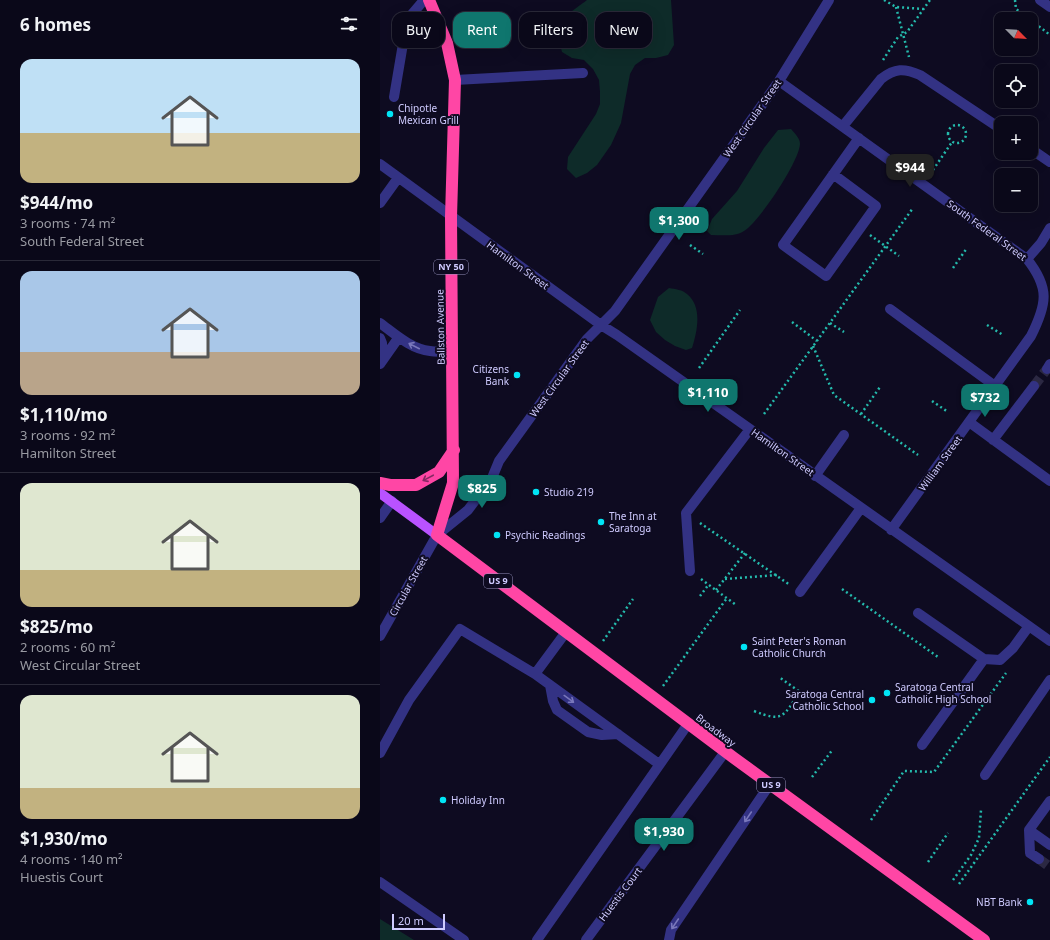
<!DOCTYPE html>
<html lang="en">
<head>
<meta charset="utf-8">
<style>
	body { margin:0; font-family:"Noto Sans",sans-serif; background:#131122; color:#f1f3f6; height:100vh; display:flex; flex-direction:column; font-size:15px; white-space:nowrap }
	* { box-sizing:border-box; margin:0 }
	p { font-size:13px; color:#999aa2 }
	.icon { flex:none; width:22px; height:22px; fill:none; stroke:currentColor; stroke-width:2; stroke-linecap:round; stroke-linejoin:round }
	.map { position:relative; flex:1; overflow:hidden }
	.drawer { display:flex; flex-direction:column; background:#0a0819; width:380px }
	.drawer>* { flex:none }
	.banner { position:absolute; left:12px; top:12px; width:380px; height:36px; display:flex; gap:8px }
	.needle { width:26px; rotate:114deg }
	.fabs { position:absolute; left:614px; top:12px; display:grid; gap:8px }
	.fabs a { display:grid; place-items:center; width:44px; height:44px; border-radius:8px; background:#0a0819; box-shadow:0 4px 16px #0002,0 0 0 1px #2a2938; font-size:20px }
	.scale { position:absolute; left:12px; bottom:10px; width:53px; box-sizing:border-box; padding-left:4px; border:2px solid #cfcbff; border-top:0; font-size:11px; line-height:14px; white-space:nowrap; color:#cfcbff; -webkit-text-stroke:3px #0e0b21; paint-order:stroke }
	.price { position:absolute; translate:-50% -34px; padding:0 9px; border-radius:8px; background:#0f766e; color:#fff; font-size:13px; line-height:26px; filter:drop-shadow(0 1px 2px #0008) }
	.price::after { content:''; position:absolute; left:50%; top:24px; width:12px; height:9px; margin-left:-6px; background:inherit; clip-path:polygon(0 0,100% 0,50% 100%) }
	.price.active { background:#222; color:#fff }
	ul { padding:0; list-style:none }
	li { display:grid; align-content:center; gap:8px; height:212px; padding:0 20px }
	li+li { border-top:1px solid #2a2938 }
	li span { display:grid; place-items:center; height:124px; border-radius:12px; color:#555 }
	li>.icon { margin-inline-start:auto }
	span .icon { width:72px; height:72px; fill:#fffc; stroke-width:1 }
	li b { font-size:17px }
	h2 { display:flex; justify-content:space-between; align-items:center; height:48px; padding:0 20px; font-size:17px }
	.pill { padding:0 14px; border-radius:12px; background:#0a0819; box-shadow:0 4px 16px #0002,0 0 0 1px #2a2938; font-size:14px; line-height:36px }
	.pill.active { background:#0f766e; color:#fff }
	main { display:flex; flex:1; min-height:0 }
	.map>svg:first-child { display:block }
	.green { fill:#0e2b29 }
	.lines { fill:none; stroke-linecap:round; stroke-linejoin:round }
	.minor-tunnel { stroke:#2b2842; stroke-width:10; stroke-dasharray:10 5; stroke-linecap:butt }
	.path { stroke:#24baac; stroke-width:2.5; stroke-dasharray:2 3; stroke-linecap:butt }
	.minor { stroke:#333284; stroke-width:10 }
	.major { stroke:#b952ff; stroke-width:10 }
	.highway { stroke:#ff46a5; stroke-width:12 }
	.oneway { stroke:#7977bb }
	.oneway2 { stroke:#862863 }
	.poi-dot { fill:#00e5f6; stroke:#0e0b21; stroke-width:1.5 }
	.labels { text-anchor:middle; stroke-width:4; stroke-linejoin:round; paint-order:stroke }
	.shield { fill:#0e0b21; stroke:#9591bc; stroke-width:1 }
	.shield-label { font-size:9px; font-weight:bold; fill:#cfcbff }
	.poi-label { font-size:10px; fill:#cfcbff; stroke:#0e0b21; text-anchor:start }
	.street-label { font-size:10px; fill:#cfcbff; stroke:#0e0b21 }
</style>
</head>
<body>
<main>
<section class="drawer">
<h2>6 homes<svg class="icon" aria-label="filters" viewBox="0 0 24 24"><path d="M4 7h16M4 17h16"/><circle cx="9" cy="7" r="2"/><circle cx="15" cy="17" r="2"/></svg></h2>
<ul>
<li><span style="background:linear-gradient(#bfe0f5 60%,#c2b280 0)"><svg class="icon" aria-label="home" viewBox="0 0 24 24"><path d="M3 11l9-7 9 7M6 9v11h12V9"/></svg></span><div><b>$944/mo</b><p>3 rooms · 74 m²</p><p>South Federal Street</p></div></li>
<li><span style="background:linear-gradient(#a9c7e8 65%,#b9a48a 0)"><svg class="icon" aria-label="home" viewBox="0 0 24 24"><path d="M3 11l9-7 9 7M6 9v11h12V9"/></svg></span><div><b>$1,110/mo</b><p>3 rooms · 92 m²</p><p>Hamilton Street</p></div></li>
<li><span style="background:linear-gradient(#dfe7d0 70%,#c2b280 0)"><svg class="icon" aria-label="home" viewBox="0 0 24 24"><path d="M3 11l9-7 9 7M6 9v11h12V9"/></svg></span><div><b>$825/mo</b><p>2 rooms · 60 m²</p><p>West Circular Street</p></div></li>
<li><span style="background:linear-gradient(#dfe7d0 75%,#c2b280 0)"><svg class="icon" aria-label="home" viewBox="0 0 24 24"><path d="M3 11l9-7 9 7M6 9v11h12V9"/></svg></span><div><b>$1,930/mo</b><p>4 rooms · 140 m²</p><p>Huestis Court</p></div></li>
</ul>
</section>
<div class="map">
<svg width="670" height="940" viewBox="0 0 670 940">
	<rect width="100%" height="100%" fill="#0e0b21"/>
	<path class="green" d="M207 0H291L294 45 288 55 276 58H265L255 65 250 74 241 123 231 145 217 165 207 173 196 178 187 169 188 157 216 114 220 104V92L219 80 213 69 204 60 192 58 182 52C179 41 178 29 185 18 189 12 201 5 207 0Z
		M411 129C415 134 420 138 420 144 419 162 379 222 364 231 355 237 342 235 331 235L327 231 332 219 357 191 384 148 398 130Z
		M289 288C295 289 303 290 307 294 323 307 317 332 312 348L306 350 295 346 285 340 276 332 270 320 278 297Z
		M0 919 34 940H0Z"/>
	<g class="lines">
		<path class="minor-tunnel" d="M654 386 667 369
			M659 859 670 867"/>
		<path class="path" d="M504 0 516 7 543 9
			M635 0 636 9 649 19
			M516 7 529 57
			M651 20 670 35
			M503 60 518 37 527 32 550 0
			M568 134a9 9 0 1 1 18 0a9 9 0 1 1-18 0Z
			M553 170 572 142
			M490 235 519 256
			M310 245 323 254
			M573 268 587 248
			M412 322 437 341
			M450 323 464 332
			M607 325 623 335
			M433 346 454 395 538 455
			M319 368 360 310
			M552 401 568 412
			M384 414 533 208
			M481 414 500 387
			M320 523 410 585
			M321 579 356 605
			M345 579 398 575
			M462 589 558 657
			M336 590 365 553
			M320 596 329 584
			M223 641 253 599
			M283 686 347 598
			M374 711C404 723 403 716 420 692L399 677
			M432 777 453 749
			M491 820 524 771 554 772 626 673
			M548 862 568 833
			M573 880 591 855 599 838 601 810
			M579 884 670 757"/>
		<path class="minor" d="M660 0 670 7
			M75 80 203 73
			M399 81 647 259C670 288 667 304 651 336L511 530
			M14 97 27 20 44 0
			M463 126 501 79C515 68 524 68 540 75L621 129
			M651 149 670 162
			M0 164 221 325 237 335 670 641
			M453 174 496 206 446 276 403 245 479 138
			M0 203 18 178
			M647 259 661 243 670 228
			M510 309 615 386
			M0 323C15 334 31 349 50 351 57 352 65 352 72 352
			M0 338 2 343 3 359
			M0 364 19 337
			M667 369 670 364
			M589 422 670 481
			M613 440 654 386
			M435 476 464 435
			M0 518 12 501
			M310 571 306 513 370 429
			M420 592 481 508
			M538 613 604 659 620 660 633 648 649 626
			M186 632 155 674 279 764
			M0 636 57 535 88 510 112 478 119 461 207 339 235 311 399 81 449 0
			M170 685 173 701 177 710 208 732 222 735 238 734
			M542 745 604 659
			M0 753 29 700 80 629 155 674
			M605 775 670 680
			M670 801 649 830 670 845
			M649 830 650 853 659 859
			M0 882 84 940
			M157 940 308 724
			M206 940 345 752
			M289 940 291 930 390 784"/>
		<path class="major" d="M0 493 57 535"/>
		<path class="highway" d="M49 0 67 43 75 80 71 217 73 483 57 535 354 758 604 940
			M0 483 10 485H36L59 472 74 450"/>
	</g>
	<defs><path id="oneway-shaft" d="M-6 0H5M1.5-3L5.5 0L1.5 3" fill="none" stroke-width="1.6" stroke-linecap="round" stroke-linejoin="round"/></defs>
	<g class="oneway">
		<use href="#oneway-shaft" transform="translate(34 346) rotate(-153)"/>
		<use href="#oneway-shaft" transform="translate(189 699) rotate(36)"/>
		<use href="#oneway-shaft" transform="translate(368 817) rotate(124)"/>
		<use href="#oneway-shaft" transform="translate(295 924) rotate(124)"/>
	</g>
	<use class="oneway2" href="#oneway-shaft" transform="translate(48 478) rotate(152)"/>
	<g class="poi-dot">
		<circle cx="10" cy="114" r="4"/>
		<circle cx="137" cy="375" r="4"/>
		<circle cx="156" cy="492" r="4"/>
		<circle cx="221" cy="522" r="4"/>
		<circle cx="117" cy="535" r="4"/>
		<circle cx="364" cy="647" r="4"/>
		<circle cx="507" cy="693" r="4"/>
		<circle cx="492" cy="700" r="4"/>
		<circle cx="63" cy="800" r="4"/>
		<circle cx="650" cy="902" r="4"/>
	</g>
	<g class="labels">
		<g class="shield">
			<rect x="54" y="260" width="34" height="14" rx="3"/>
			<rect x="104" y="574" width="28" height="14" rx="3"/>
			<rect x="377" y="778" width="28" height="14" rx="3"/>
		</g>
		<g class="shield-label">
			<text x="71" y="270">NY 50</text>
			<text x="118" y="584">US 9</text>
			<text x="391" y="788">US 9</text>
		</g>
		<g class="poi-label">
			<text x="18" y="112">Chipotle<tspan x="18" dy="12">Mexican Grill</tspan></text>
			<text x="129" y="373" text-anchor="end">Citizens<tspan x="129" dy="12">Bank</tspan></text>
			<text x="164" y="496">Studio 219</text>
			<text x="229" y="520">The Inn at<tspan x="229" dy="12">Saratoga</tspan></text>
			<text x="125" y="539">Psychic Readings</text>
			<text x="372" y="645">Saint Peter's Roman<tspan x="372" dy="12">Catholic Church</tspan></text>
			<text x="515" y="691">Saratoga Central<tspan x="515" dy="12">Catholic High School</tspan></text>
			<text x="484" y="698" text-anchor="end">Saratoga Central<tspan x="484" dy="12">Catholic School</tspan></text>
			<text x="71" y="804">Holiday Inn</text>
			<text x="642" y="906" text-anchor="end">NBT Bank</text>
		</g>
		<g class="street-label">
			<text transform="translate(372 118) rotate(-55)" y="4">West Circular Street</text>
			<text transform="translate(607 230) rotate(36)" y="4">South Federal Street</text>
			<text transform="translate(138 265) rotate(36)" y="4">Hamilton Street</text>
			<text transform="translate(60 327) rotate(-91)" y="4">Ballston Avenue</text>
			<text transform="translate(179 378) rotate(-54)" y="4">West Circular Street</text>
			<text transform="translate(403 452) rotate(35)" y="4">Hamilton Street</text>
			<text transform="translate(560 463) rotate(-54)" y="4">William Street</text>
			<text transform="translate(28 586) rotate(-61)" y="4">Circular Street</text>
			<text transform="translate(336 730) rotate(37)" y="4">Broadway</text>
			<text transform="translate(240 894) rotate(-53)" y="4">Huestis Court</text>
		</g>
	</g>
</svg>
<div class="fabs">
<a><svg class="needle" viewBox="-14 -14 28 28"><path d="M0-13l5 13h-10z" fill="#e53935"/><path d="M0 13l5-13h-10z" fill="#999aa2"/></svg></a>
<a><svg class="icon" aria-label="locate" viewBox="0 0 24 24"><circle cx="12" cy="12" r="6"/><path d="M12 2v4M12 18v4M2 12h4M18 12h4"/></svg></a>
<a>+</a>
<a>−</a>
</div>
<div class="scale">20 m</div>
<b class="price active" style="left:530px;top:188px">$944</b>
<b class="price" style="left:299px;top:241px">$1,300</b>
<b class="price" style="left:328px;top:413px">$1,110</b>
<b class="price" style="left:605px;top:418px">$732</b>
<b class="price" style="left:102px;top:509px">$825</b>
<b class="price" style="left:284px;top:852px">$1,930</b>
<div class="banner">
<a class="pill">Buy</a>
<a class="pill active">Rent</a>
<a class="pill">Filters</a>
<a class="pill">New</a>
</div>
</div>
</main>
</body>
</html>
